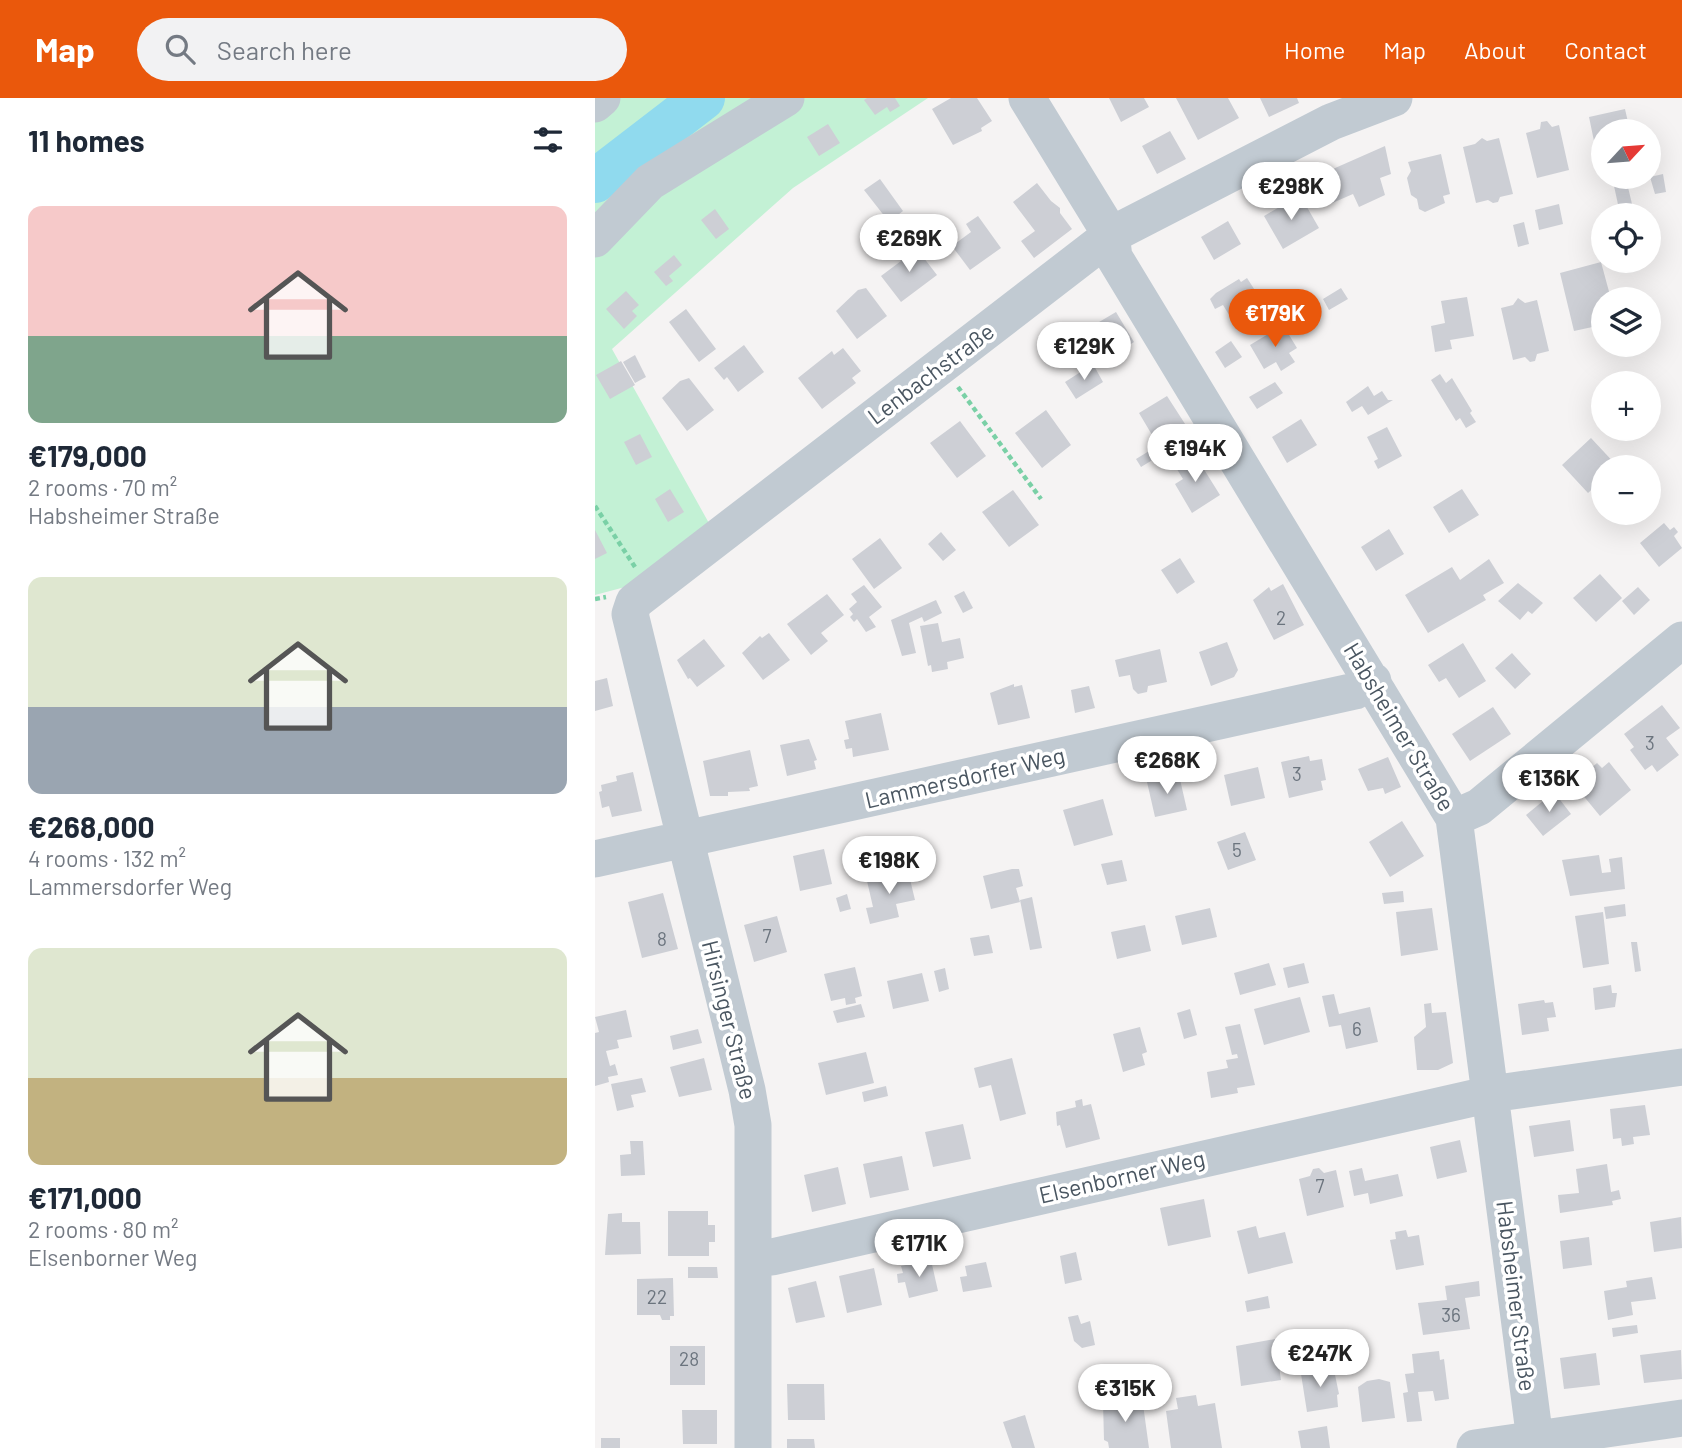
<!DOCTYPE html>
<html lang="en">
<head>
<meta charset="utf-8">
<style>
	body { margin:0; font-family:Barlow,sans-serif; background:#f2f2f3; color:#1f2937; height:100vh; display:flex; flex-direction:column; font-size:26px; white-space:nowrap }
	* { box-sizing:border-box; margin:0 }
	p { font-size:23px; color:#747a83 }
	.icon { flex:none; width:38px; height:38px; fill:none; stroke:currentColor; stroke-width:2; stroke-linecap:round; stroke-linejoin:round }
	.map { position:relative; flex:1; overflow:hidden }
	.details { display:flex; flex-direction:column; background:#fff; width:595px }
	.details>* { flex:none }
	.needle { width:46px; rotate:64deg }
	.fabs { position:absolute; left:996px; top:21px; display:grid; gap:14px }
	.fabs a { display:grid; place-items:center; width:70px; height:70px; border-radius:50%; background:#fff; box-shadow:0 7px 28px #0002; font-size:35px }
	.price { position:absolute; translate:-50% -60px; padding:0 16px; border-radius:24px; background:#fff; color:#222; font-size:23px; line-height:46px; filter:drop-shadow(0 2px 4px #0008) }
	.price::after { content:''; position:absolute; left:50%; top:42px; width:21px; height:16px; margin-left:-10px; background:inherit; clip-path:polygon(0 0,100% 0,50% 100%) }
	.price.selected { background:#ea580c; color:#fff }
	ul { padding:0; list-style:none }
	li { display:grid; align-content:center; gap:14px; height:371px; padding:0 28px }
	li span { display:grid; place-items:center; height:217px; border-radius:14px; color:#555 }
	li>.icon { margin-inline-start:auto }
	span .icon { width:126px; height:126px; fill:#fffc; stroke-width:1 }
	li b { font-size:30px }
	h2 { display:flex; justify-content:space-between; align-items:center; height:84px; padding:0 28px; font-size:30px }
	header { display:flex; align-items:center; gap:42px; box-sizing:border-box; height:98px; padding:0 35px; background:#ea580c; color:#fff }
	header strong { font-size:33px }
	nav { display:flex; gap:38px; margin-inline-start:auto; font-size:24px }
	.search { width:490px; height:63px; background:#f2f2f3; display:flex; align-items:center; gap:18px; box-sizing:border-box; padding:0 24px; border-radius:38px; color:#747a83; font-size:26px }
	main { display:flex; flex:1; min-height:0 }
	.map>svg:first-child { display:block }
	.green { fill:#c3f1d5 }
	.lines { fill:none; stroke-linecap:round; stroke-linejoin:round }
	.river { stroke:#90daee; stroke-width:44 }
	.building { fill:#cdcfd5 }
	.path { stroke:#7ad0a6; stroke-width:4.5; stroke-dasharray:5 3.5; stroke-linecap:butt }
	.minor { stroke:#c1cad2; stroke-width:37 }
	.labels { text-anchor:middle; stroke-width:7; stroke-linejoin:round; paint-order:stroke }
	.number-label { font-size:19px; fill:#6b747e }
	.street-label { font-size:23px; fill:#4a5661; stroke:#fff }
</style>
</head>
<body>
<header>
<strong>Map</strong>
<div class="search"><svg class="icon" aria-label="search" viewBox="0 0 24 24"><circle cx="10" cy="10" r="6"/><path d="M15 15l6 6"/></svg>Search here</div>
<nav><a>Home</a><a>Map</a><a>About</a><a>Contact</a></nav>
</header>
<main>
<section class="details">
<h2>11 homes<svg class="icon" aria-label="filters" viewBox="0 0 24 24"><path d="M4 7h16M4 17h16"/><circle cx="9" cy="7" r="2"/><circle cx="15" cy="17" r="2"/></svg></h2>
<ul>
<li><span style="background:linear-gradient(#f6c9c9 60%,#7fa58c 0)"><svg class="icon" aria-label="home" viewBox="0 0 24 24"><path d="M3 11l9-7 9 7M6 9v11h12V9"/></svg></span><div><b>€179,000</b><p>2 rooms · 70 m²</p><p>Habsheimer Straße</p></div></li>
<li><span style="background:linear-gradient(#dfe7d0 60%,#9aa5b1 0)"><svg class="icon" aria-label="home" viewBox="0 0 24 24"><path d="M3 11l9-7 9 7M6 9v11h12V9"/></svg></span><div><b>€268,000</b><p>4 rooms · 132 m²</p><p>Lammersdorfer Weg</p></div></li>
<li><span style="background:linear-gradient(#dfe7d0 60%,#c2b280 0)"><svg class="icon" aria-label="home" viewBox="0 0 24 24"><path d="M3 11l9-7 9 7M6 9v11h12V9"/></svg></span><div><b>€171,000</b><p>2 rooms · 80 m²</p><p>Elsenborner Weg</p></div></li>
</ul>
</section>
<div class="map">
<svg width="1087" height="1350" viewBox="0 0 1087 1350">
	<rect width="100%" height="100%" fill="#f5f3f3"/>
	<path class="green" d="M22 0H333L198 90 17 251 115 427 30 489 0 497V21Z"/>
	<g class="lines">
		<path class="river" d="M0 83 108 0"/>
	</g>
	<path class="building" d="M272 0H300L305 8 295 14 292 9 280 17 269 2Z
		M356 0H382L397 23 386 30 387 33 358 47 337 11Z
		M514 0H549L554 9 526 24Z
		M581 0H633L644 20 603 42Z
		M665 0H702L704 5 674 19Z
		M1030 11 1035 33H1008V41L999 43 994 19Z
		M952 23 957 29 964 27 974 72 942 80 931 35 945 31 946 24Z
		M233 26 245 45 224 58 212 39Z
		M575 33 591 61 562 76 547 48Z
		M887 40 892 43 904 40 918 96 905 99 903 104 898 105 893 102 881 105 868 49 880 46Z
		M790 48 796 76 785 80 790 97 764 109 758 96 735 106 722 78Z
		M846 56 855 96 848 98 850 105 830 114 824 111 822 101 816 97 812 80 816 73 813 64Z
		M1068 76 1071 94 1060 96 1055 79Z
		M285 81 308 113 294 124 269 92Z
		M442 85 456 103 465 110V115L477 131 439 160 426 143 440 133 418 104Z
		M1032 85 1037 106 1024 111 1019 88Z
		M705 97 724 130 688 151 669 118Z
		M964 106 968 126 944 132 940 112Z
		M120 111 134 131 121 141 106 122Z
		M383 118 406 150 375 172 357 148 376 134 371 126Z
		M633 123 646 146 619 162 606 139Z
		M929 124 934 146 923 149 918 127Z
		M311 147 317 155 322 151 342 177 306 204 286 178 306 163 300 155Z
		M79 157 87 167 74 178 78 183 71 188 59 174Z
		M1006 164 1016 201H1008V209L999 211 1002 228 979 233 965 175Z
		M652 180 665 200 660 206 636 220 628 207 620 211 615 201 621 195 644 181 646 184Z
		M271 190 292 218 262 241 241 213 263 192Z
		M746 190 753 201 734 212 728 201Z
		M31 193 44 207 37 213 42 218 29 231 11 211Z
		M872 199 879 238 855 242 857 251 840 254 836 228 850 225 846 203Z
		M923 200 930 205 942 202 954 253 942 256 940 263 935 264 930 259 918 262 906 210 918 207Z
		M91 211 121 251 104 264 74 224Z
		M521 214 539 244 512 261 503 245 495 240 494 230Z
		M688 227 702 250 694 255 700 264 686 273 681 264 669 271 655 247Z
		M636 243 647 259 630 270 620 254Z
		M149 247 169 274 143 294 132 279 129 282 119 270Z
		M248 250 266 273 257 280 261 285 227 311 203 280 237 253 239 257Z
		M40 257 51 279 40 285 28 264Z
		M26 263 40 287 15 301 1 277Z
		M498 266 508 284 481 301 470 284Z
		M845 276 851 285 857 280 877 313 875 315 881 324 871 330 865 320 861 323 836 282Z
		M94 280 119 312 92 333 67 300 85 283Z
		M680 284 688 295 662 311 654 299Z
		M773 288 779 298 787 293 793 302H798L773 317 767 308 757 314 751 304Z
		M572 298 592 329 563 347 544 315Z
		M451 312 476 347 447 370 420 335Z
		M706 321 722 347 692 365 677 339Z
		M365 323 391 358 362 380 335 345Z
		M792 329 807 358 783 371 779 363 783 361 772 339Z
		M45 336 57 359 41 367 29 344Z
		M996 340 1023 369H1008V381L993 395 967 367Z
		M559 350 564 358 546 369 541 361Z
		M600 357 625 397 597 415 580 386 588 381 580 368Z
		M75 391 89 414 73 424 60 401Z
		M867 391 884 417 854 435 838 409Z
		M418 392 444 427 414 449 387 414Z
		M1069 425 1075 432 1079 429 1083 434 1079 438 1087 450 1064 469 1045 445Z
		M794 431 809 456 781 473 766 449Z
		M0 432 12 455 0 461Z
		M346 434 361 452 348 463 333 446Z
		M285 440 307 470 279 491 257 461Z
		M585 460 600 484 582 496 566 472Z
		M894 461 909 485 888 497 891 502 833 535 810 497 857 469 865 482Z
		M1005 476 1027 500 1001 524 978 500Z
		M923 485 948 505 937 516 933 513 925 522 903 503Z
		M688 486 709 527 679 542 658 502 674 489 676 493Z
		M269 487 287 509 274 519 281 529 271 534 262 521 259 524 255 519 258 516 254 511 262 504 256 496Z
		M1043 489 1055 502 1039 517 1027 503Z
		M369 493 378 510 368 515 359 498Z
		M232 496 249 517 226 535 233 543 216 557 192 526Z
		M341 502 347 515 329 524 327 519 314 525 321 555 307 558 296 522Z
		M343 525 347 544 365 540 369 560 352 564 353 571 337 574 336 567 333 568 325 528Z
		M174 535 195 562 168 582 147 555 165 538 167 540Z
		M109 541 130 568 102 589 95 580 93 581 82 562Z
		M632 544 643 572 639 579 616 588 604 554Z
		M868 545 891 583 864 600 851 580 844 584 833 567Z
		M565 551 572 584 553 588 552 594 543 596 538 591 535 577 524 579 520 562Z
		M917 555 936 576 920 591 900 570Z
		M12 580 18 608 0 613V583Z
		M419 586V589L427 587 435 620 403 627 395 595Z
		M494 588 500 610 480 615 476 592Z
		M1067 607 1085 630 1071 640 1084 657 1062 674 1057 667 1050 672 1035 652 1039 649 1029 636Z
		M898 609 916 636 875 663 857 636Z
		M286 615 294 652 258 659 257 650 251 651 249 642 254 641 250 623Z
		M214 641 222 662 219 663 221 671 192 678 185 647Z
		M155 652 163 688 154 690 155 693 133 694V698H115L108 663Z
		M714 658 715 663 727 661 731 682 726 683 728 692 694 700 686 664Z
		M793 659 806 689 790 696 788 690 773 693 763 671Z
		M1014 664 1036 692 1005 718 982 690 998 677 994 672 1002 665 1007 670Z
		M663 669 670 700 636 708 629 677Z
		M38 674 47 713 17 719 14 708 7 710 4 694 7 693 6 687 22 683 21 678Z
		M584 677 592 712 560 719 552 684Z
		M959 694 976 716 948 738 931 717Z
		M508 701 518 737 479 748 468 712Z
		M807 723 829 758 795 779 774 744Z
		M650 734 661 762 633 772 622 744Z
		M229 751 237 786 205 793 198 758Z
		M1004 757 1007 775 1016 774 1014 761 1027 759 1030 791 975 798 967 762Z
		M527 762 532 783 512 787 506 766Z
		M417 771H424L428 788 421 790 425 804 396 811 388 778Z
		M313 773 320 802 301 806 304 819 275 826 271 810 278 809 272 783Z
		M808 793 809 804 789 806 787 795Z
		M68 795 83 851 47 860 33 804Z
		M252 796 256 811 245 814 241 800Z
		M437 799 447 850 435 852 425 802Z
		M1030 806 1031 818 1011 821 1009 809Z
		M615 810 622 839 587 847 580 818Z
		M837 810 843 852 806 858 801 814Z
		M1008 814 1014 866 988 870 980 818Z
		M182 818 192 854 159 864 149 827Z
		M550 827 556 853 522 861 516 834Z
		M394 837 398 855 379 858 375 840Z
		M1036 844H1042L1046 873 1040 874Z
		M674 865 681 887 645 897 639 875Z
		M709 865 714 885 693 890 688 870Z
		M260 869 267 898 260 900 261 905 251 907 250 900 236 903 229 876Z
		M350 870 354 891 344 894 339 873Z
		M327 875 334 903 298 911 292 883Z
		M1016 887 1017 895H1022L1020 909 1000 912 998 890Z
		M739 896 744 916 775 909 783 944 751 951 746 927 734 929 727 898Z
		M705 899 715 934 669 947 659 911Z
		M949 902 950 905 958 904 961 919 952 920 954 933 927 937 923 906Z
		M836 905 837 915 851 914 858 965 843 972H822L819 939 831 929 829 906Z
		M266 906 270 919 242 925 238 913Z
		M595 911 602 937 589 941 582 915Z
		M31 912 37 939 22 942 24 950 11 953 15 968 20 966 23 977 13 979 14 984 0 988V935L4 934 0 919Z
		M645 926 660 987 642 990 643 995 616 1000 612 974 633 970 631 962 643 960 642 956 637 957 630 929Z
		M545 929 552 954 547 956 550 967 528 974 518 936Z
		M103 931 107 945 78 952 75 938Z
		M271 954 279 985 231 997 223 965Z
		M109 960 117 992 84 999 75 969Z
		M417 960 431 1016 405 1023 396 987 384 990 379 970Z
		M47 980 51 994 36 997 39 1009 22 1013 16 986Z
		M291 988 293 998 269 1004 267 994Z
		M487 1001 488 1008 496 1006 505 1041 471 1050 465 1027 462 1028 461 1014 481 1009 480 1003Z
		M1050 1007 1055 1037 1038 1039 1039 1046 1027 1048 1026 1040 1018 1041 1015 1011Z
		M975 1022 979 1053 939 1059 934 1028Z
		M368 1026 376 1061 338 1069 330 1034Z
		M865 1042 872 1074 842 1081 835 1049Z
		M35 1043H48L50 1077 26 1078 25 1057 36 1056Z
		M307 1058 314 1092 275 1100 268 1066Z
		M1012 1066 1016 1094 1024 1092 1026 1101 1017 1103 1018 1107 965 1115 963 1097 984 1095 981 1071Z
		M243 1069 251 1106 217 1114 209 1077Z
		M724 1070 729 1075 741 1072 749 1109 712 1118 704 1081 715 1078 718 1071Z
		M767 1070 770 1083 803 1076 808 1098 775 1106 773 1095 759 1098 754 1073Z
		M609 1101 616 1139 573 1148 565 1110Z
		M73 1113H113V1127H120V1144H114V1158H73Z
		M27 1115V1124H45L46 1156 10 1157 13 1116Z
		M1086 1119 1087 1150 1059 1154 1055 1124Z
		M661 1128 664 1140 690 1134 698 1165 653 1176 642 1133Z
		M811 1132 813 1139 824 1137 829 1167 801 1172 795 1142 801 1141 800 1134Z
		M994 1139 997 1167 968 1171 965 1143Z
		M481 1154 487 1182 470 1186 465 1158Z
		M336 1162 343 1193 314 1200 310 1184 303 1185 302 1176 308 1175 306 1168Z
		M391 1164 397 1189 368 1194 365 1179 372 1178 370 1168Z
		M93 1169H122L123 1180H93Z
		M279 1170 287 1207 252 1215 244 1178Z
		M1057 1179 1061 1201 1036 1204 1038 1217 1013 1222 1009 1193 1032 1189 1031 1183Z
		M78 1180 79 1218H75V1222H67L65 1217H42V1181Z
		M221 1183 230 1219 201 1225 193 1190Z
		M884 1183 885 1198 870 1200 875 1231 828 1237 823 1205 852 1202 850 1188Z
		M673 1198 675 1210 652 1214 650 1203Z
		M483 1217 486 1226 495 1223 500 1247 487 1250 479 1243 473 1219Z
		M1042 1227 1043 1235 1018 1239 1017 1230Z
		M680 1241 686 1282 646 1288 641 1248Z
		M75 1248H110V1287H75Z
		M1086 1252 1087 1281 1049 1285 1045 1257Z
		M844 1253 845 1262 849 1261 854 1301 840 1303 838 1293 823 1294 827 1323 812 1324 808 1295 813 1294 810 1276 819 1275 817 1256Z
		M1001 1255 1005 1287 969 1291 965 1260Z
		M728 1268 739 1272 744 1296 742 1297 743 1309 712 1314 706 1276 716 1270Z
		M784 1281 795 1284 800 1320 767 1324 763 1289 772 1283Z
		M192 1286H229L230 1322H193Z
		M601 1297 603 1308 620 1305 627 1350H576L571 1313 583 1311 581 1300Z
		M547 1299 554 1350H514L513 1344 509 1342 508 1304Z
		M87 1312H122V1346H88Z
		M430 1317 440 1350H417L408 1324Z
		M732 1328 735 1350H706L703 1333Z
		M6 1340H25V1350H6Z
		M192 1341H219L220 1350H192Z"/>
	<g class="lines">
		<path class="path" d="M363 289 446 401
			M0 408 40 469
			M0 501 11 499"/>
		<path class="minor" d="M432 0 516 137 519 159 859 720 940 1342
			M0 6 7 0
			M0 141 55 84 191 0
			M859 720 884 709 1087 542
			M0 761 760 593 778 583
			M158 1158 177 1159 896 996 1087 969
			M158 1350V1027L152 992 35 516 39 504 516 137 736 24 799 0
			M880 1350 1087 1320"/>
	</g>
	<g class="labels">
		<g class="number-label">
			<text x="686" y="527">2</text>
			<text x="1055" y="652">3</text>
			<text x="702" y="683">3</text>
			<text x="642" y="759">5</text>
			<text x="172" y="845">7</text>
			<text x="67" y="848">8</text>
			<text x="762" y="938">6</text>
			<text x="725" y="1095">7</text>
			<text x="62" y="1206">22</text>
			<text x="856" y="1224">36</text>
			<text x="94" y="1268">28</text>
		</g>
		<g class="street-label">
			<text transform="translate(336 276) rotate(-37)" y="8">Lenbachstraße</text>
			<text transform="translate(804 629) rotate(59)" y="8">Habsheimer Straße</text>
			<text transform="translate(370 680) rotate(-13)" y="8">Lammersdorfer Weg</text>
			<text transform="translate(134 922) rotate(76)" y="8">Hirsinger Straße</text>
			<text transform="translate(527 1079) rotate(-13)" y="8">Elsenborner Weg</text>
			<text transform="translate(921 1198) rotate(83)" y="8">Habsheimer Straße</text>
		</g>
	</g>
</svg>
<div class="fabs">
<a><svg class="needle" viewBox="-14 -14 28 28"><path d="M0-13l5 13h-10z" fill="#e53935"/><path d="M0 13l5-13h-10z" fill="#747a83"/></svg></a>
<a><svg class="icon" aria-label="locate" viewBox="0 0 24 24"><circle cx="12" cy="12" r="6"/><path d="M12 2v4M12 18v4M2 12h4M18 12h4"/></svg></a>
<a><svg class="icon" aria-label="layers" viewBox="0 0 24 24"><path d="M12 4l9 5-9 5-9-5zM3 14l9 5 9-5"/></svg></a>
<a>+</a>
<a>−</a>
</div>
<b class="price" style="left:696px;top:124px">€298K</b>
<b class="price" style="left:314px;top:176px">€269K</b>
<b class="price selected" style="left:680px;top:251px">€179K</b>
<b class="price" style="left:489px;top:284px">€129K</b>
<b class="price" style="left:600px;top:386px">€194K</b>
<b class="price" style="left:572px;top:698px">€268K</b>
<b class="price" style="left:954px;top:716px">€136K</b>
<b class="price" style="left:294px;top:798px">€198K</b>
<b class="price" style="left:324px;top:1181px">€171K</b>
<b class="price" style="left:725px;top:1291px">€247K</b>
<b class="price" style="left:530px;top:1326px">€315K</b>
</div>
</main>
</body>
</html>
